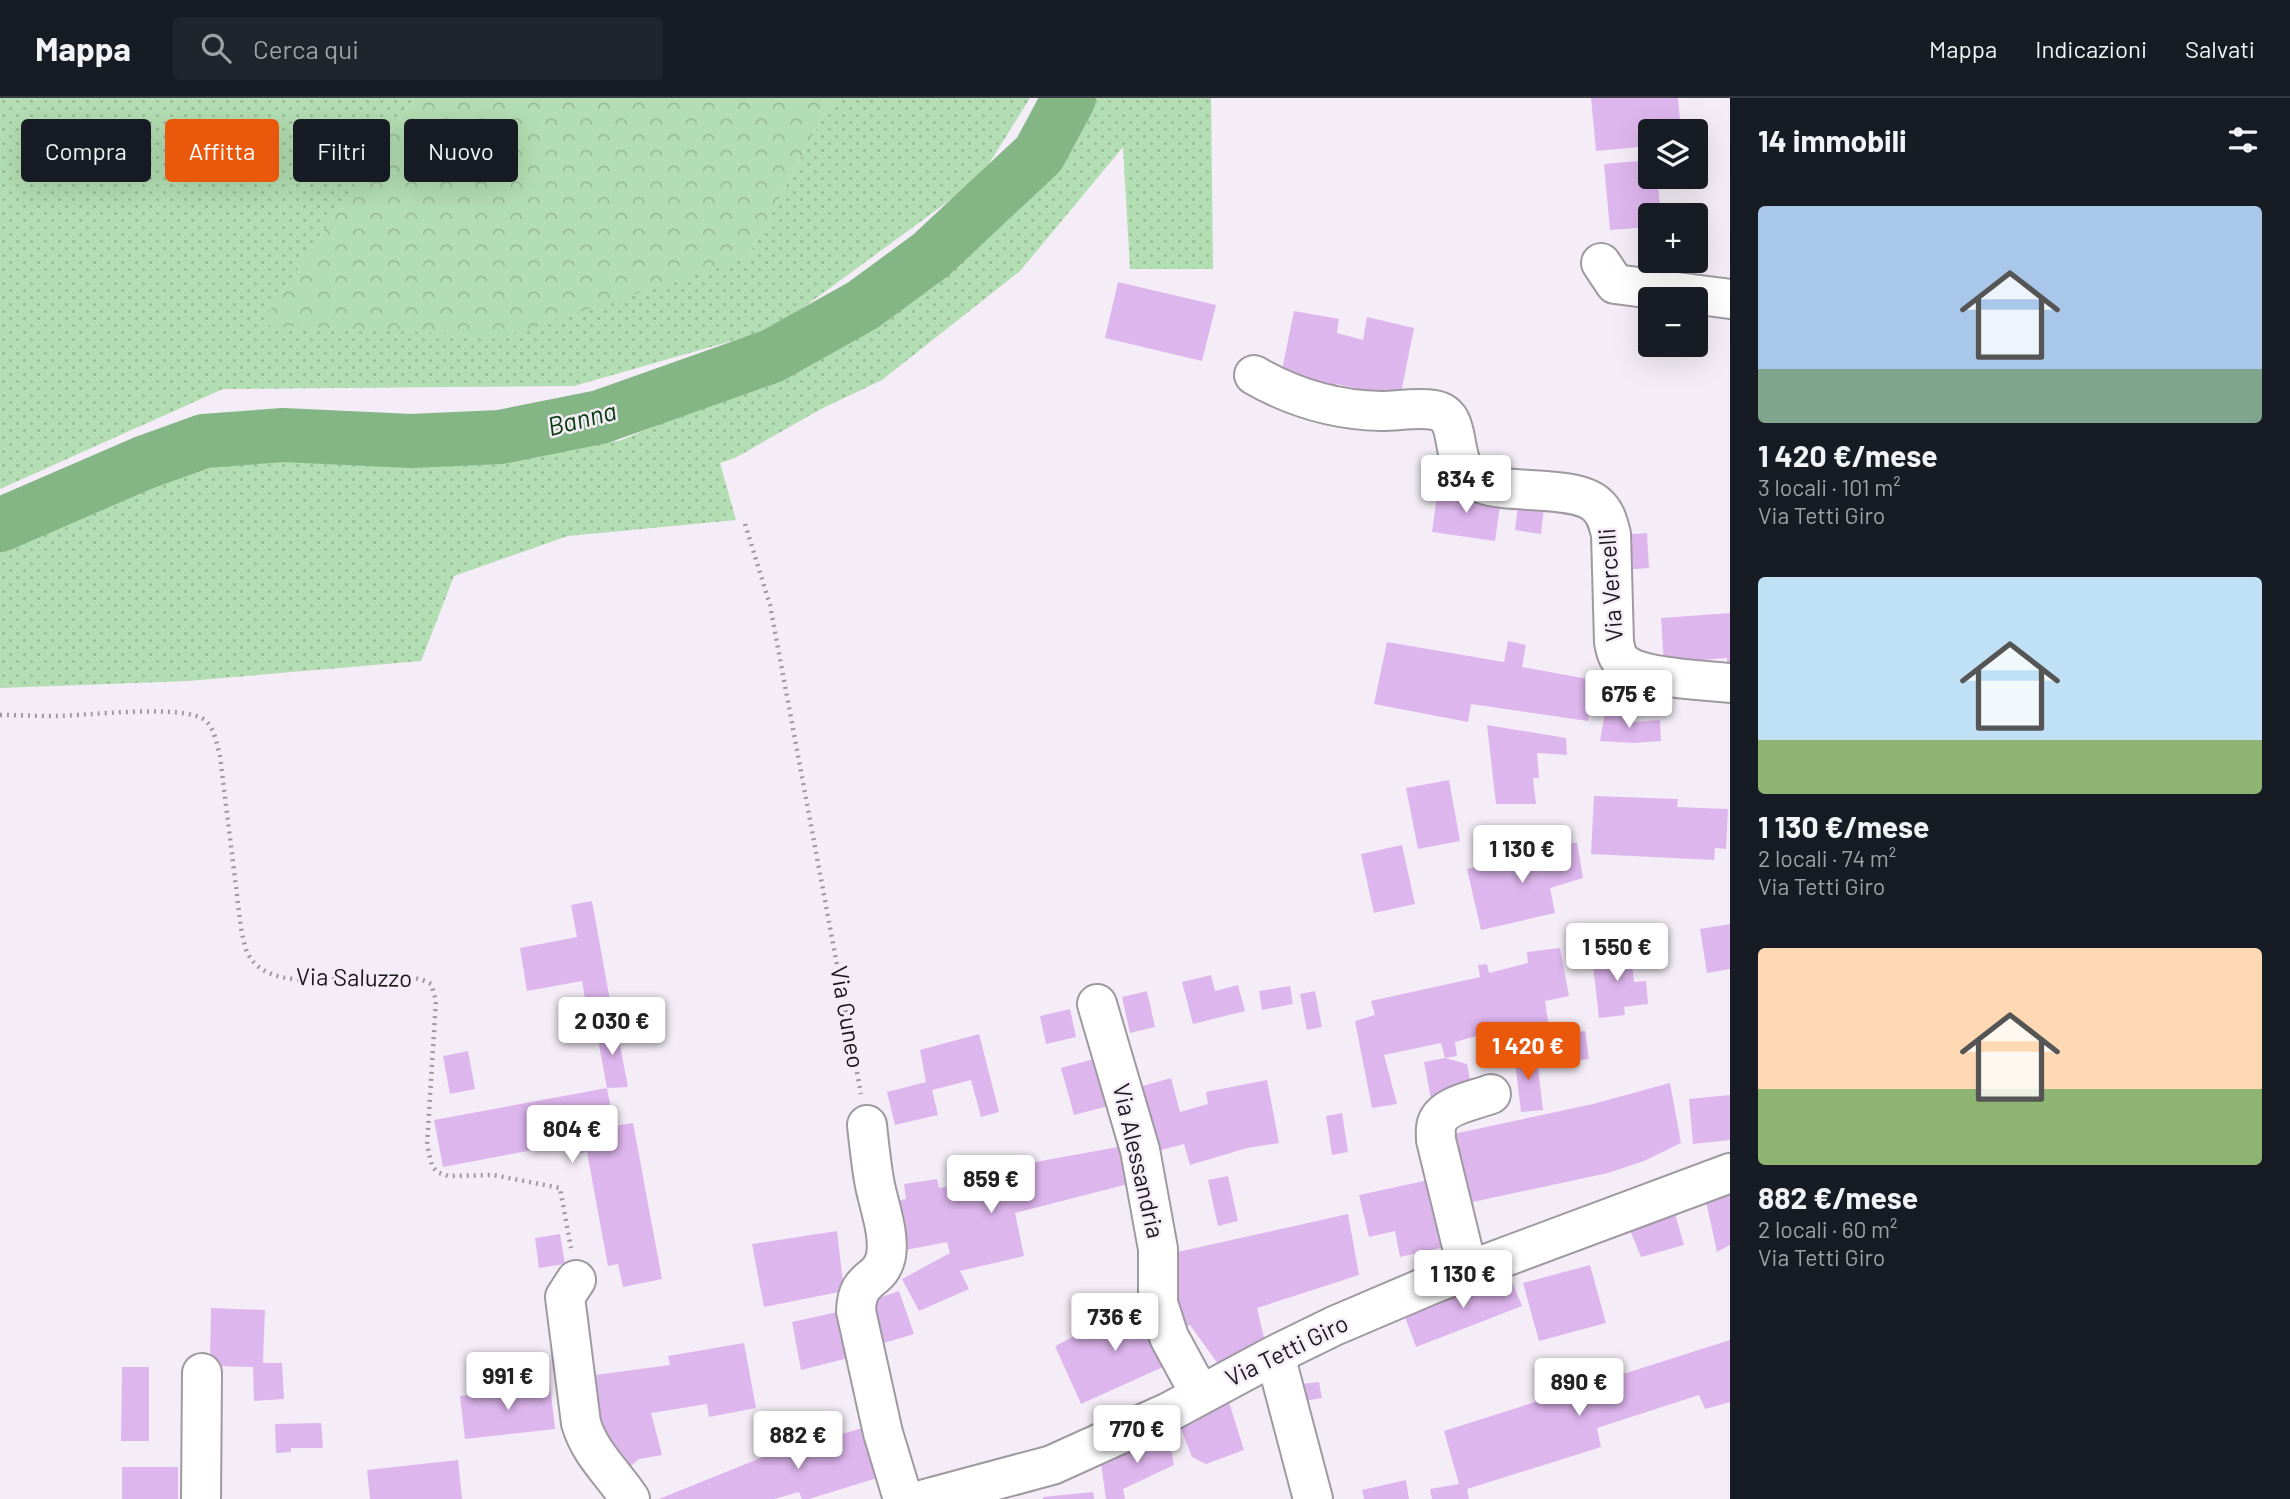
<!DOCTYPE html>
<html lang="it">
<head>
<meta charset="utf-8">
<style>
	body { margin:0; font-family:Barlow,sans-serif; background:#20242c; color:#f1f3f6; height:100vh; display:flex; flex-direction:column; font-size:26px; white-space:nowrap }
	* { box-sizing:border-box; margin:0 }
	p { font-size:23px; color:#9ea1a6 }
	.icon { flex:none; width:38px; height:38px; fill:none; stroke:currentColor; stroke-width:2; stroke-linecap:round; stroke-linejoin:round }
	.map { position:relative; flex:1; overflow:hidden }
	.panel { display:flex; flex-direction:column; background:#171b24; width:560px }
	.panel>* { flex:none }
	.top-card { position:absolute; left:21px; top:21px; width:665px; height:63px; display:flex; gap:14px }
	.tools { position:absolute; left:1638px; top:21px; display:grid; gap:14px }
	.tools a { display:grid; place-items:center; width:70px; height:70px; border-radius:7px; background:#171b24; box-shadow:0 7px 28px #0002; font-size:35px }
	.price { position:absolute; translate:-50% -60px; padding:0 16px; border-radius:7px; background:#fff; color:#222; font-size:23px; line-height:46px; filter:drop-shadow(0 2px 4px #0008) }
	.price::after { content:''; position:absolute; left:50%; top:42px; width:21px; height:16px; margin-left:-10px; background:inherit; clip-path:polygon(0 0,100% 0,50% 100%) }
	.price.on { background:#ea580c; color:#fff }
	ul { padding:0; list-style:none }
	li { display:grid; align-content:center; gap:14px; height:371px; padding:0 28px }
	li span { display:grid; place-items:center; height:217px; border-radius:7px; color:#555 }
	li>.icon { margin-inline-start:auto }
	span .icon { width:126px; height:126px; fill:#fffc; stroke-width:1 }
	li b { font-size:30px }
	h2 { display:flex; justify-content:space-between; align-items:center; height:84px; padding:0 28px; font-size:30px }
	.chip { padding:0 24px; border-radius:7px; background:#171b24; box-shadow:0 7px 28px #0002; font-size:24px; line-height:63px }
	.chip.on { background:#ea580c; color:#fff }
	header { display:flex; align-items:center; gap:42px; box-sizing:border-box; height:98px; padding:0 35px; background:#171b24; border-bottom:2px solid #363941 }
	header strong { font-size:33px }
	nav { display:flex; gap:38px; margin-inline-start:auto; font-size:24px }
	.search { width:490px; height:63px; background:#20242c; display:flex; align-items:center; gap:18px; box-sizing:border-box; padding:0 24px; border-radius:7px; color:#9ea1a6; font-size:26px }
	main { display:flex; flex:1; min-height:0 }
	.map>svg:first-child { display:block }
	.green { fill:url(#green-dots) }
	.forest { fill:url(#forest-crowns) }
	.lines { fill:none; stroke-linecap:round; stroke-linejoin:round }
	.river { stroke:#84b584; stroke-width:54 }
	.building { fill:#deb6ee }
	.minor-casing { stroke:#9f99a1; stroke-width:42 }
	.path { stroke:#9e99a1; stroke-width:4.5; stroke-dasharray:2 5; stroke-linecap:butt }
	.minor { stroke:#fff; stroke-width:38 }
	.labels { text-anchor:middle; stroke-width:5; stroke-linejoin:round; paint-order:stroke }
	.street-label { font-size:24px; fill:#1a181b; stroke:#f4edf7 }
	.water-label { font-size:26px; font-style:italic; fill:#053b0b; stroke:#f4edf7 }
</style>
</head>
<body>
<header>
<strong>Mappa</strong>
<div class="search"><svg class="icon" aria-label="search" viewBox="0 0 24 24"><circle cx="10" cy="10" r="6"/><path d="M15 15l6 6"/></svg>Cerca qui</div>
<nav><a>Mappa</a><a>Indicazioni</a><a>Salvati</a></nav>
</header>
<main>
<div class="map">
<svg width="1730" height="1401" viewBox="0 0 1730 1401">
	<defs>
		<pattern id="green-dots" width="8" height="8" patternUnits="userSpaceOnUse" patternTransform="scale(1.75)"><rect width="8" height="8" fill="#b3ddb2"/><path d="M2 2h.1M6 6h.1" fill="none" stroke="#99bd98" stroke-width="1.8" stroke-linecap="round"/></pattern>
		<pattern id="forest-crowns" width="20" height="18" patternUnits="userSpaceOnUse" patternTransform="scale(1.75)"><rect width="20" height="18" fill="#b3ddb2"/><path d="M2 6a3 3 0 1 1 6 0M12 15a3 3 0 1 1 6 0" fill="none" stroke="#99bd98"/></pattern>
	</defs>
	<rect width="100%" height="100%" fill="#f4edf7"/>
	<path class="green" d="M0 0H414L261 226 748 159 833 0H1030L980 80 774 231 574 288 223 291 0 391Z
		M1085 0H1211L1213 171H1130L1123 49 1020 173 882 282 821 311 735 360 720 365 736 422 568 438 454 478 421 563 188 583 0 590V442L119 385 275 349 456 353 619 343 787 272 941 180 1044 73Z"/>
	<path class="forest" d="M414 0H833L748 159 506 238 260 227Z"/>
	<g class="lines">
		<path class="river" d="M0 427 143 365 204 343 283 337 411 343 500 339 600 319 772 258 863 207 931 157 1039 56 1069 0"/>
	</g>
	<path class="building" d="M1591 0H1678L1681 33H1650V48L1596 53Z
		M1650 62V79H1657L1661 117H1650V129L1610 132 1604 66Z
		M1118 184 1216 207 1202 263 1105 240Z
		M1294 213 1339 221 1337 235 1363 242 1367 219 1414 230 1400 300 1337 286 1331 294 1280 282Z
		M1438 391 1501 400 1495 443 1432 434Z
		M1518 407 1544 410 1541 436 1515 432Z
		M1647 435 1649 470 1622 472 1620 437Z
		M1730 515V573H1728L1727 560 1664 565 1661 520Z
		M1508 543 1526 547 1522 569 1593 582 1588 623 1471 606 1468 624 1374 606 1387 544 1504 564Z
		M1605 614 1633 618V624L1660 622 1661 643 1633 645 1600 643Z
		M1487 627 1566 640 1567 657 1537 655 1539 680H1533L1536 706H1496Z
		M1449 682 1460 743 1418 751 1406 690Z
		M1594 698 1678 701 1677 709 1728 711 1726 751 1715 750 1714 762 1591 756Z
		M1577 744 1583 780 1550 790 1555 815 1481 832 1467 771Z
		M1402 747 1415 806 1374 815 1361 756Z
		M592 803 611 908 587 912 582 883 527 893 520 850 577 839 571 807Z
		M1730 826V871L1707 875 1700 831Z
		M1630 846 1634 884 1646 883 1648 906 1624 909 1625 917 1599 920 1592 858 1609 857 1608 849Z
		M1560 850 1569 898 1545 903 1549 930 1483 947 1480 937 1455 944 1457 958 1445 960 1441 945 1384 957 1397 1006 1372 1010 1355 923 1375 917 1371 903 1480 879 1478 867 1487 866 1489 875 1528 865 1527 854Z
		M1211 877 1215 893 1238 887 1245 913 1193 926 1182 884Z
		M1290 888 1293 906 1262 912 1259 893Z
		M1147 893 1155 929 1130 935 1122 899Z
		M1315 893 1322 929 1307 932 1300 896Z
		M1070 911 1076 939 1046 946 1040 918Z
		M616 927 628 989 607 990 596 931Z
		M1585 933 1589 961 1565 964 1561 936Z
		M979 936 999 1014 981 1019 971 982 932 992 938 1017 895 1027 887 994 926 984 920 952Z
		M468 953 475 991 450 996 443 958Z
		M1536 953 1543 1012 1521 1014 1514 955Z
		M1108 957 1120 1005 1074 1017 1061 970Z
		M1445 960 1467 966 1472 992 1432 1006 1424 964Z
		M1171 980 1180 1014 1208 1006 1206 994 1267 982 1279 1045 1247 1050 1190 1067 1184 1046 1150 1055 1132 991Z
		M1670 985 1681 1045 1644 1063 1608 1075 1459 1107 1444 1038 1593 1006Z
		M607 990 614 1028 633 1025 662 1181 623 1189 618 1166 608 1168 587 1054 577 1056 575 1044 443 1069 434 1022Z
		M1730 997V1042L1693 1046 1689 1001Z
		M1342 1015 1348 1054 1332 1057 1326 1018Z
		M1129 1047 1136 1084 1015 1115 1024 1158 960 1173 969 1191 919 1213 902 1181 950 1155 947 1144 895 1154 885 1105 906 1101 904 1086 937 1081 939 1090 1007 1079V1069Z
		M1228 1078 1238 1123 1218 1128 1208 1082Z
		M1438 1080 1453 1147 1400 1159 1395 1133 1369 1139 1359 1097Z
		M1730 1093V1147L1717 1154 1706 1103Z
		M1348 1116 1359 1177 1257 1210 1266 1248 1221 1270 1190 1227 1182 1229 1164 1157Z
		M1675 1116 1684 1147 1641 1159 1630 1132Z
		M837 1133 844 1193 764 1209 752 1146Z
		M560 1136 565 1166 539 1170 535 1140Z
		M1590 1167 1606 1225 1539 1243 1523 1185Z
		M1509 1176 1522 1208 1416 1249 1404 1216Z
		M899 1193 914 1236 874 1248 861 1206Z
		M1146 1202 1174 1264 1081 1306 1055 1248Z
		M211 1210 265 1212 263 1265H282L284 1301 254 1303 253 1269 210 1268Z
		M842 1213 856 1258 801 1272 792 1224Z
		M1730 1242V1304L1705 1311 1699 1297 1597 1330 1601 1349 1467 1391 1469 1401H1432L1430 1391 1459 1386 1444 1333Z
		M744 1245 756 1310 709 1319 707 1306 651 1315 662 1357 639 1361 623 1375 580 1279 670 1267 668 1258Z
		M122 1269H149V1343H121Z
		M1319 1284 1322 1300 1304 1303 1302 1286Z
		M550 1287 555 1331 465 1341 460 1298Z
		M1228 1301 1244 1352 1206 1366 1192 1359 1180 1328Z
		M321 1325 323 1350H291V1354L276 1355 275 1326Z
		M869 1328 887 1377 809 1401H802L799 1394 774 1401H659L763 1359Z
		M1167 1330 1174 1367 1123 1391 1125 1401H1106L1101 1366Z
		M458 1362 462 1401H370L367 1372Z
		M122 1369H178V1401H122Z
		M1406 1382 1409 1401H1364L1362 1392Z
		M1093 1394 1094 1401H1043V1399Z"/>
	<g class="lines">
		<g class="minor-casing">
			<path id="minor" d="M1601 165 1615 186 1730 201
				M1254 277C1292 299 1336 312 1381 313 1398 313 1417 309 1434 312 1469 318 1442 373 1483 386 1512 396 1576 387 1597 407 1606 415 1608 425 1611 436L1614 544C1615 549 1616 556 1619 560 1633 581 1705 582 1730 585
				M1097 906 1140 1052 1158 1151V1205L1169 1239 1194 1285 1198 1298
				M867 1027C869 1046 871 1064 874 1082 878 1106 890 1134 886 1158 880 1186 857 1176 856 1213L883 1335 903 1401
				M1468 1173 1436 1042C1436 1036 1435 1030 1437 1025 1443 1007 1476 1002 1491 996
				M576 1182 565 1199 581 1325C590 1356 613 1375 630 1401
				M1275 1257 1313 1401
				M201 1401 202 1275
				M925 1401 1052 1367 1169 1314 1275 1257 1334 1228 1435 1185 1730 1075"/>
		</g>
		<path class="path" d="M745 426 770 507 861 996
			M0 617C18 617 36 618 55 618 83 618 187 605 206 623 215 632 217 647 220 658L241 830C243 839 244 848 248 856 275 908 389 861 431 886L436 902 427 1047 432 1068 437 1074 448 1078 493 1077 560 1090 571 1150"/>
		<use href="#minor" class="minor"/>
	</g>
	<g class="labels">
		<g class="street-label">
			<text transform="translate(1611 487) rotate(-94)" y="8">Via Vercelli</text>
			<text transform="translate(354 880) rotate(1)" y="8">Via Saluzzo</text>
			<text transform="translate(847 919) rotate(80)" y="8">Via Cuneo</text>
			<text transform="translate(1138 1063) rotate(77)" y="8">Via Alessandria</text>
			<text transform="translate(1287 1253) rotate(-26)" y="8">Via Tetti Giro</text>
		</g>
		<g class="water-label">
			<text transform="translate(582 321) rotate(-14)" y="9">Banna</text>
		</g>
	</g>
</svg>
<div class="tools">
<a><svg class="icon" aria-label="layers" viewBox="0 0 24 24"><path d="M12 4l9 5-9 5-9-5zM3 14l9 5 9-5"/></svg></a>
<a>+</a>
<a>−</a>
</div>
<b class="price" style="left:1466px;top:417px">834 €</b>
<b class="price" style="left:1629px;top:632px">675 €</b>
<b class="price" style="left:1522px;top:787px">1 130 €</b>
<b class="price" style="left:1617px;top:885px">1 550 €</b>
<b class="price" style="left:612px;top:959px">2 030 €</b>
<b class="price on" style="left:1528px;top:984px">1 420 €</b>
<b class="price" style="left:572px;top:1067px">804 €</b>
<b class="price" style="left:991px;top:1117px">859 €</b>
<b class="price" style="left:1463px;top:1212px">1 130 €</b>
<b class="price" style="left:1115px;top:1255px">736 €</b>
<b class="price" style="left:508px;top:1314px">991 €</b>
<b class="price" style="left:1579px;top:1320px">890 €</b>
<b class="price" style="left:1137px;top:1367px">770 €</b>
<b class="price" style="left:798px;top:1373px">882 €</b>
<div class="top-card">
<a class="chip">Compra</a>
<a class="chip on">Affitta</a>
<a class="chip">Filtri</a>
<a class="chip">Nuovo</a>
</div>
</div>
<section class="panel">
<h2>14 immobili<svg class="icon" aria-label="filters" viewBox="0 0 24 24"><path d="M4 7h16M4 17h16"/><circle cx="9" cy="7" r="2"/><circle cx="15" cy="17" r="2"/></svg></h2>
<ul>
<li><span style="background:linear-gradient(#a9c7e8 75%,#7fa58c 0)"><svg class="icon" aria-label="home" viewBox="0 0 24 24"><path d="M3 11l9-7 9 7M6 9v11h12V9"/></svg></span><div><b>1 420 €/mese</b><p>3 locali · 101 m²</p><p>Via Tetti Giro</p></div></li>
<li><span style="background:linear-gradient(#bfe0f5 75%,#8fb573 0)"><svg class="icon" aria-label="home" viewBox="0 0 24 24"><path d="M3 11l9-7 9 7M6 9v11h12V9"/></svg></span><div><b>1 130 €/mese</b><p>2 locali · 74 m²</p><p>Via Tetti Giro</p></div></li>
<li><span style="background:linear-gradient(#ffd9b3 65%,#8fb573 0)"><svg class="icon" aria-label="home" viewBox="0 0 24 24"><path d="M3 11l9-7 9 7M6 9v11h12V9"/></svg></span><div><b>882 €/mese</b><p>2 locali · 60 m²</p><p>Via Tetti Giro</p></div></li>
</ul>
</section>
</main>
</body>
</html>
